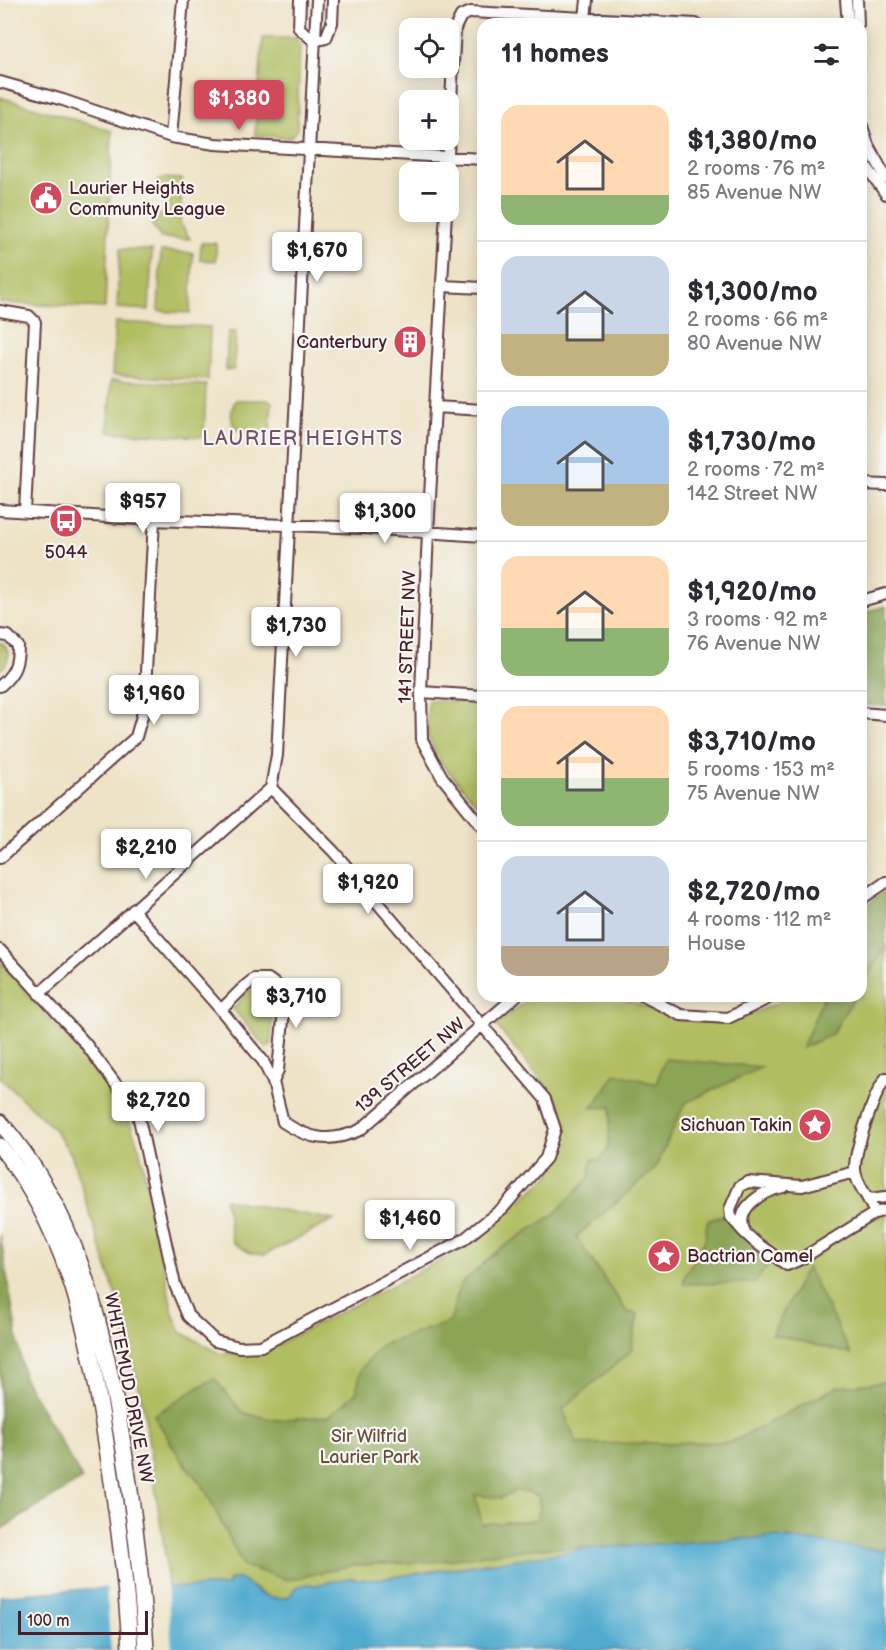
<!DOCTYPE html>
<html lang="en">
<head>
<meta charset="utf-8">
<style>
	body { margin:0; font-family:"Balsamiq Sans",sans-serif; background:#f2f2f3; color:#2b2b33; height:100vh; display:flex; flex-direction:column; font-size:22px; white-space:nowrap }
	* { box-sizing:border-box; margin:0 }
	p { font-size:20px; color:#7c7c81 }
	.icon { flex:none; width:33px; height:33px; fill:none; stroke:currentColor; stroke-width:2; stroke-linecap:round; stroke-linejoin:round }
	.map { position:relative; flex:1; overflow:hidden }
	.sheet { position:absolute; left:477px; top:18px; width:390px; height:984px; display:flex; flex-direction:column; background:#fff; border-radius:18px; box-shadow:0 3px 15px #0003 }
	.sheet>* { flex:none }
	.controls { position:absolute; left:399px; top:18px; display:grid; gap:12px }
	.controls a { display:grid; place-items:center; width:60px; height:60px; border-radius:12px; background:#fff; box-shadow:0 3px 15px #0003; font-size:30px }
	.scale { position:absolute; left:18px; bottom:15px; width:130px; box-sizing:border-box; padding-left:6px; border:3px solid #4a1f2b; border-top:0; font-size:16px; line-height:21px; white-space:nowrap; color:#4a1f2b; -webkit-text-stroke:4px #f6f6f2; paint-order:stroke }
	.price { position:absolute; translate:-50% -51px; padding:0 14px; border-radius:6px; background:#fff; color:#222; font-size:20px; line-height:39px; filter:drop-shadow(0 2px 3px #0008) }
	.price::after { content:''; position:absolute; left:50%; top:36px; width:18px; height:14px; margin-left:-9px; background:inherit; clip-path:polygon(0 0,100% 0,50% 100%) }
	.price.current { background:#d1495b; color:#fff }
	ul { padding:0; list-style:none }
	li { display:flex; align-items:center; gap:18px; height:150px; padding:0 24px }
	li+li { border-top:2px solid #e1e1e2 }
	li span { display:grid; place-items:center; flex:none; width:168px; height:120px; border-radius:18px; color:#555 }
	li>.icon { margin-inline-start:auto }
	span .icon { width:72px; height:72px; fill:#fffc; stroke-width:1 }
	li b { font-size:26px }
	h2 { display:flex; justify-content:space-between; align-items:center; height:72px; padding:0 24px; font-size:26px }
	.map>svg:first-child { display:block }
	.green { fill:#b0bd60; stroke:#7d6e46; stroke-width:1.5 }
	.forest { fill:#8ca456; stroke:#6b6240; stroke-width:1.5; fill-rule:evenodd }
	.water { fill:#51abcf; stroke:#4e657d; stroke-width:1.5 }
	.pier { fill:#eee3c6 }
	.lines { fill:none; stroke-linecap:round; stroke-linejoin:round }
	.minor-casing { stroke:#633c42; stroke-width:14 }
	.highway-casing { stroke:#633c42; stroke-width:18 }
	.minor { stroke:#fff; stroke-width:10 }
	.highway { stroke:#fff; stroke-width:15 }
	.labels { text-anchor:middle; stroke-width:4.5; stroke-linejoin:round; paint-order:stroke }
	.poi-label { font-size:18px; fill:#4a1f2b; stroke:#f6f6f2; text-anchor:start }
	.street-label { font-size:18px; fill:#4a1f2b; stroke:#f6f6f2 }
	.park-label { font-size:18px; fill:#694e3b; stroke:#f6f6f2 }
	.neighbourhood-label { font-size:20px; letter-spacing:1.5px; fill:#74516a; stroke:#f6f6f2 }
</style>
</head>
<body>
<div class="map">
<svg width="886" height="1650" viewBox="0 0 886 1650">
	<rect width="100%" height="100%" fill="#f6f6f2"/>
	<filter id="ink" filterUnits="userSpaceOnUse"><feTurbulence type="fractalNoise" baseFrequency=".0167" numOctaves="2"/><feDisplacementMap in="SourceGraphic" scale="12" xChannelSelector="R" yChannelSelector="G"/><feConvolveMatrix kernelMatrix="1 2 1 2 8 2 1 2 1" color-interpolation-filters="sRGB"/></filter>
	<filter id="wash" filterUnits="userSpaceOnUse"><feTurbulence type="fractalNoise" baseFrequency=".008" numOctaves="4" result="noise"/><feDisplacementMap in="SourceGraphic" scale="24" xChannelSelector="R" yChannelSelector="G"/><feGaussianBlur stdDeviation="1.35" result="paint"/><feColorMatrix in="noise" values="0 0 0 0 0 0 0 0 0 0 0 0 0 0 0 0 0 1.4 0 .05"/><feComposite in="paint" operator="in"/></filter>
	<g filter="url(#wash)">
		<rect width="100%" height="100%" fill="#eee3c6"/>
		<path class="green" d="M263 38H296L300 44 297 131 289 138 255 135Z
			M0 97 112 131 105 308 0 303Z
			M161 178 182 179 180 223 190 239 161 238 152 225 161 214H169L170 198 166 194 157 192 158 181Z
			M201 243H216V261L200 260Z
			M120 249 152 250 149 310 117 308Z
			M161 251 193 253 190 313 158 311Z
			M115 322 210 327 208 380 112 375Z
			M228 332H236L234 370H226Z
			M111 380 206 385 204 437 108 432Z
			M236 400H269L272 403 270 430C246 447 221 425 236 400Z
			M0 642 4 644 9 655 5 666 0 670Z
			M428 700 483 703V810L441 763 427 734Z
			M886 946V1551L775 1538 485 1563 373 1580 349 1578 316 1585 307 1584C300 1589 294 1595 286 1598 263 1605 245 1572 229 1580L227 1586 168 1587 164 1548 144 1410 117 1299 71 1154 54 1129 0 1078V961L123 1104 140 1151 173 1313 181 1332 221 1354 267 1350 466 1247 551 1174 565 1125 557 1099 496 1025 532 996H623L627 1000 680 1020 730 1023 781 1001 785 996H824L803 1047 832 1034 855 996H861V987Z
			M257 986H266L273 995 271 1045 265 1047 233 1009 249 990Z
			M225 1199 334 1220 264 1255 250 1253 232 1242Z"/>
		<path class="forest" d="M886 606V706L861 705V613Z
			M886 889V946L861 987V909Z
			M824 996H855L832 1034 802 1048Z
			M665 1059 762 1067 685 1103 655 1169 576 1237 627 1312 638 1314 631 1351 563 1409 577 1444 732 1442 837 1387 886 1382V1551L775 1537 594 1548H536L431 1562 355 1565 288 1580 243 1566 204 1488 178 1455 154 1415 214 1378 243 1413 276 1420 329 1416 356 1393 361 1369 381 1345 450 1322 460 1285 498 1250 553 1215 589 1178 592 1159 600 1160 608 1149 611 1107 592 1108 616 1073 656 1084ZM515 1491 528 1492 538 1496 540 1509 536 1520 482 1524 475 1495 501 1498Z
			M723 1215 771 1260 755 1283 683 1284 685 1275 705 1240 707 1221Z
			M0 1234 24 1378 82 1479 0 1530Z
			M807 1267 851 1354 772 1334Z"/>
		<path class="water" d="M775 1537 886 1551V1650H0V1596L85 1589 227 1586C235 1567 250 1589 261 1594 271 1598 279 1599 289 1597L296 1587 307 1584 316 1585 349 1578 373 1580 594 1548Z"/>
		<path class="pier" d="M167 1584 172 1650H111L106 1585Z"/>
	</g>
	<g filter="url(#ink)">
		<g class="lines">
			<g class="minor-casing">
				<path id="minor" d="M300 0 299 28 314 41 326 38 332 23 333 0
					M846 0 848 24
					M857 0 858 24
					M585 18 587 0
					M0 82 63 100 171 137 215 144 483 159
					M861 123 868 145 886 178
					M171 137 183 0
					M861 155 868 169 886 194
					M447 172 455 28 461 16 471 12 696 24
					M446 212 428 532 421 692 422 740 442 777 483 828
					M442 286 483 288
					M0 311 29 316 35 322 25 511
					M435 407 483 410
					M861 484 886 485
					M0 510 154 520 365 528 483 536
					M861 601 886 594
					M0 635 8 636 18 646C18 665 14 674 0 686
					M421 692 483 696
					M861 713 886 715
					M271 788 277 755 317 0
					M0 858 136 737 144 709 154 520
					M861 899 886 882
					M133 910 221 1010 263 1061 273 1082
					M0 950 85 1043 138 1114 175 1285 188 1316 215 1341 239 1347 261 1346 463 1240 503 1208 546 1158 555 1129 545 1099 334 852 271 788
					M39 994 271 788
					M643 996 681 1015 728 1018 773 996
					M221 1010 244 987 254 979H268L279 987 283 1000V1020L278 1070 273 1082 283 1122C310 1140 330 1143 360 1130L516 996
					M855 1172 802 1186 748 1182 740 1186 730 1209 731 1217 743 1231 755 1242 787 1265 801 1259 875 1213
					M886 1197 868 1199 875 1213 886 1210
					M868 1199C863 1190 855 1180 855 1169 854 1152 875 1091 886 1078
					M745 1232C733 1208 763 1191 783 1187"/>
			</g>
			<g class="highway-casing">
				<path id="highway" d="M0 1122C76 1209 102 1321 121 1432 133 1504 142 1577 146 1650
					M0 1146C72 1237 91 1344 108 1455 118 1520 127 1585 130 1650"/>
			</g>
			<use href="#minor" class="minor"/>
			<use href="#highway" class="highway"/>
		</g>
	</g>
	<defs>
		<g id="civic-disc" transform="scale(1.725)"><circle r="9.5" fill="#d1495b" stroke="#f6f6f2"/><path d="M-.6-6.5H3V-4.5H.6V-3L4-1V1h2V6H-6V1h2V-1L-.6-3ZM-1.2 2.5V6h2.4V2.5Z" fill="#fff"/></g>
		<g id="building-disc" transform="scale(1.725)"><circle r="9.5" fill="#d1495b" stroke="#f6f6f2"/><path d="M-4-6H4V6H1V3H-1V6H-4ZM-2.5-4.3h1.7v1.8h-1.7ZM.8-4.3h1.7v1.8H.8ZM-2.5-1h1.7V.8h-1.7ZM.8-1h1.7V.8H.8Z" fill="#fff"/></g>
		<g id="bus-disc" transform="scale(1.725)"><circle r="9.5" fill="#d1495b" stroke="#f6f6f2"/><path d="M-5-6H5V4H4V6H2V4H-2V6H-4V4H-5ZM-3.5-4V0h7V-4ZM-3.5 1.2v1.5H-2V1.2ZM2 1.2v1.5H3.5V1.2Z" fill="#fff"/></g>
		<g id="sight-disc" transform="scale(1.725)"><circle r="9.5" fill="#d1495b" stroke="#f6f6f2"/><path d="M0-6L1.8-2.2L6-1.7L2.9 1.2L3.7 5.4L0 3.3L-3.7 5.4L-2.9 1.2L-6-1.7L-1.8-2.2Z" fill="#fff"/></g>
	</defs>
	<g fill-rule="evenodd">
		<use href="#civic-disc" x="46" y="198"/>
		<use href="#building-disc" x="410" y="342"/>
		<use href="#bus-disc" x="66" y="521"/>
		<use href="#sight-disc" x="815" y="1125"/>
		<use href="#sight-disc" x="664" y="1256"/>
	</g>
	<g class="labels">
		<g class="poi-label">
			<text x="69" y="194">Laurier Heights<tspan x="69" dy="21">Community League</tspan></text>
			<text x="387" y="348" text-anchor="end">Canterbury</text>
			<text x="66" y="558" text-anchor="middle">5044</text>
			<text x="792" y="1131" text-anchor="end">Sichuan Takin</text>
			<text x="687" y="1262">Bactrian Camel</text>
		</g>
		<g class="street-label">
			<text transform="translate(407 637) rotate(-88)" y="6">141 STREET NW</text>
			<text transform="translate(410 1065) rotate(-40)" y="6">139 STREET NW</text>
			<text transform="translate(129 1388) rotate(79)" y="6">WHITEMUD DRIVE NW</text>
		</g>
		<g class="park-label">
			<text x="369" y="1442">Sir Wilfrid<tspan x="369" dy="21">Laurier Park</tspan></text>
		</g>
		<g class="neighbourhood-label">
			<text x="303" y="445">LAURIER HEIGHTS</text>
		</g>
	</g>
</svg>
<div class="controls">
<a><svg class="icon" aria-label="locate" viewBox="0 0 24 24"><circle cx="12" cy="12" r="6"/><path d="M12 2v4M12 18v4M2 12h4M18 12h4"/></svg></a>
<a>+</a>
<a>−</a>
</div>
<div class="scale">100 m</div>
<b class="price current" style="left:239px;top:131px">$1,380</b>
<b class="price" style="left:317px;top:283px">$1,670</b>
<b class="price" style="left:143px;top:534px">$957</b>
<b class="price" style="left:385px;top:544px">$1,300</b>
<b class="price" style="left:296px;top:658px">$1,730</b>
<b class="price" style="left:154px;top:726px">$1,960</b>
<b class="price" style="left:146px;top:880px">$2,210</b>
<b class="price" style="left:368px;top:915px">$1,920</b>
<b class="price" style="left:296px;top:1029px">$3,710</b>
<b class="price" style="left:158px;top:1133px">$2,720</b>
<b class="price" style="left:410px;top:1251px">$1,460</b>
<section class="sheet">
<h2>11 homes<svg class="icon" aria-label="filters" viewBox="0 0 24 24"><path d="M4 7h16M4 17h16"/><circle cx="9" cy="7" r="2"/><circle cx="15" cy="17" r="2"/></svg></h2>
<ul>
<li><span style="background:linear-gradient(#ffd9b3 75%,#8fb573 0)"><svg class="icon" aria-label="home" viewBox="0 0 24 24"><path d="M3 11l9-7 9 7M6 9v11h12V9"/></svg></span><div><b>$1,380/mo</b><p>2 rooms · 76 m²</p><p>85 Avenue NW</p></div></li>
<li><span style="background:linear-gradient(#c9d6e8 65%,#c2b280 0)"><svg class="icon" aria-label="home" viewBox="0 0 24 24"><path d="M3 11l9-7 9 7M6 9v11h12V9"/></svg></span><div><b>$1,300/mo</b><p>2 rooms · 66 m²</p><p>80 Avenue NW</p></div></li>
<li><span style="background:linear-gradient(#a9c7e8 65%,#c2b280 0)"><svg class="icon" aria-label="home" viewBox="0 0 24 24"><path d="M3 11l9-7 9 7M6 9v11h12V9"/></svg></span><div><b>$1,730/mo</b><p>2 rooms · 72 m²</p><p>142 Street NW</p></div></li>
<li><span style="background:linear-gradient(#ffd9b3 60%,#8fb573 0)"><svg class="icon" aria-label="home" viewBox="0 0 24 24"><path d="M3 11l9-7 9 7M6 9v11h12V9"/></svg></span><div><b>$1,920/mo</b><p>3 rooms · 92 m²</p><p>76 Avenue NW</p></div></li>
<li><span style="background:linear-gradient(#ffd9b3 60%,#8fb573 0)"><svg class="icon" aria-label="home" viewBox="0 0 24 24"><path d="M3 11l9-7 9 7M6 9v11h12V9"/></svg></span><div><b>$3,710/mo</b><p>5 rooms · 153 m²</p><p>75 Avenue NW</p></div></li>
<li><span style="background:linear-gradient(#c9d6e8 75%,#b9a48a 0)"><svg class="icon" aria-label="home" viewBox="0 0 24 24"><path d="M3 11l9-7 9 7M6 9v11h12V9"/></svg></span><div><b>$2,720/mo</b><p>4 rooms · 112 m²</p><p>House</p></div></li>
</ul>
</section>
</div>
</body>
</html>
